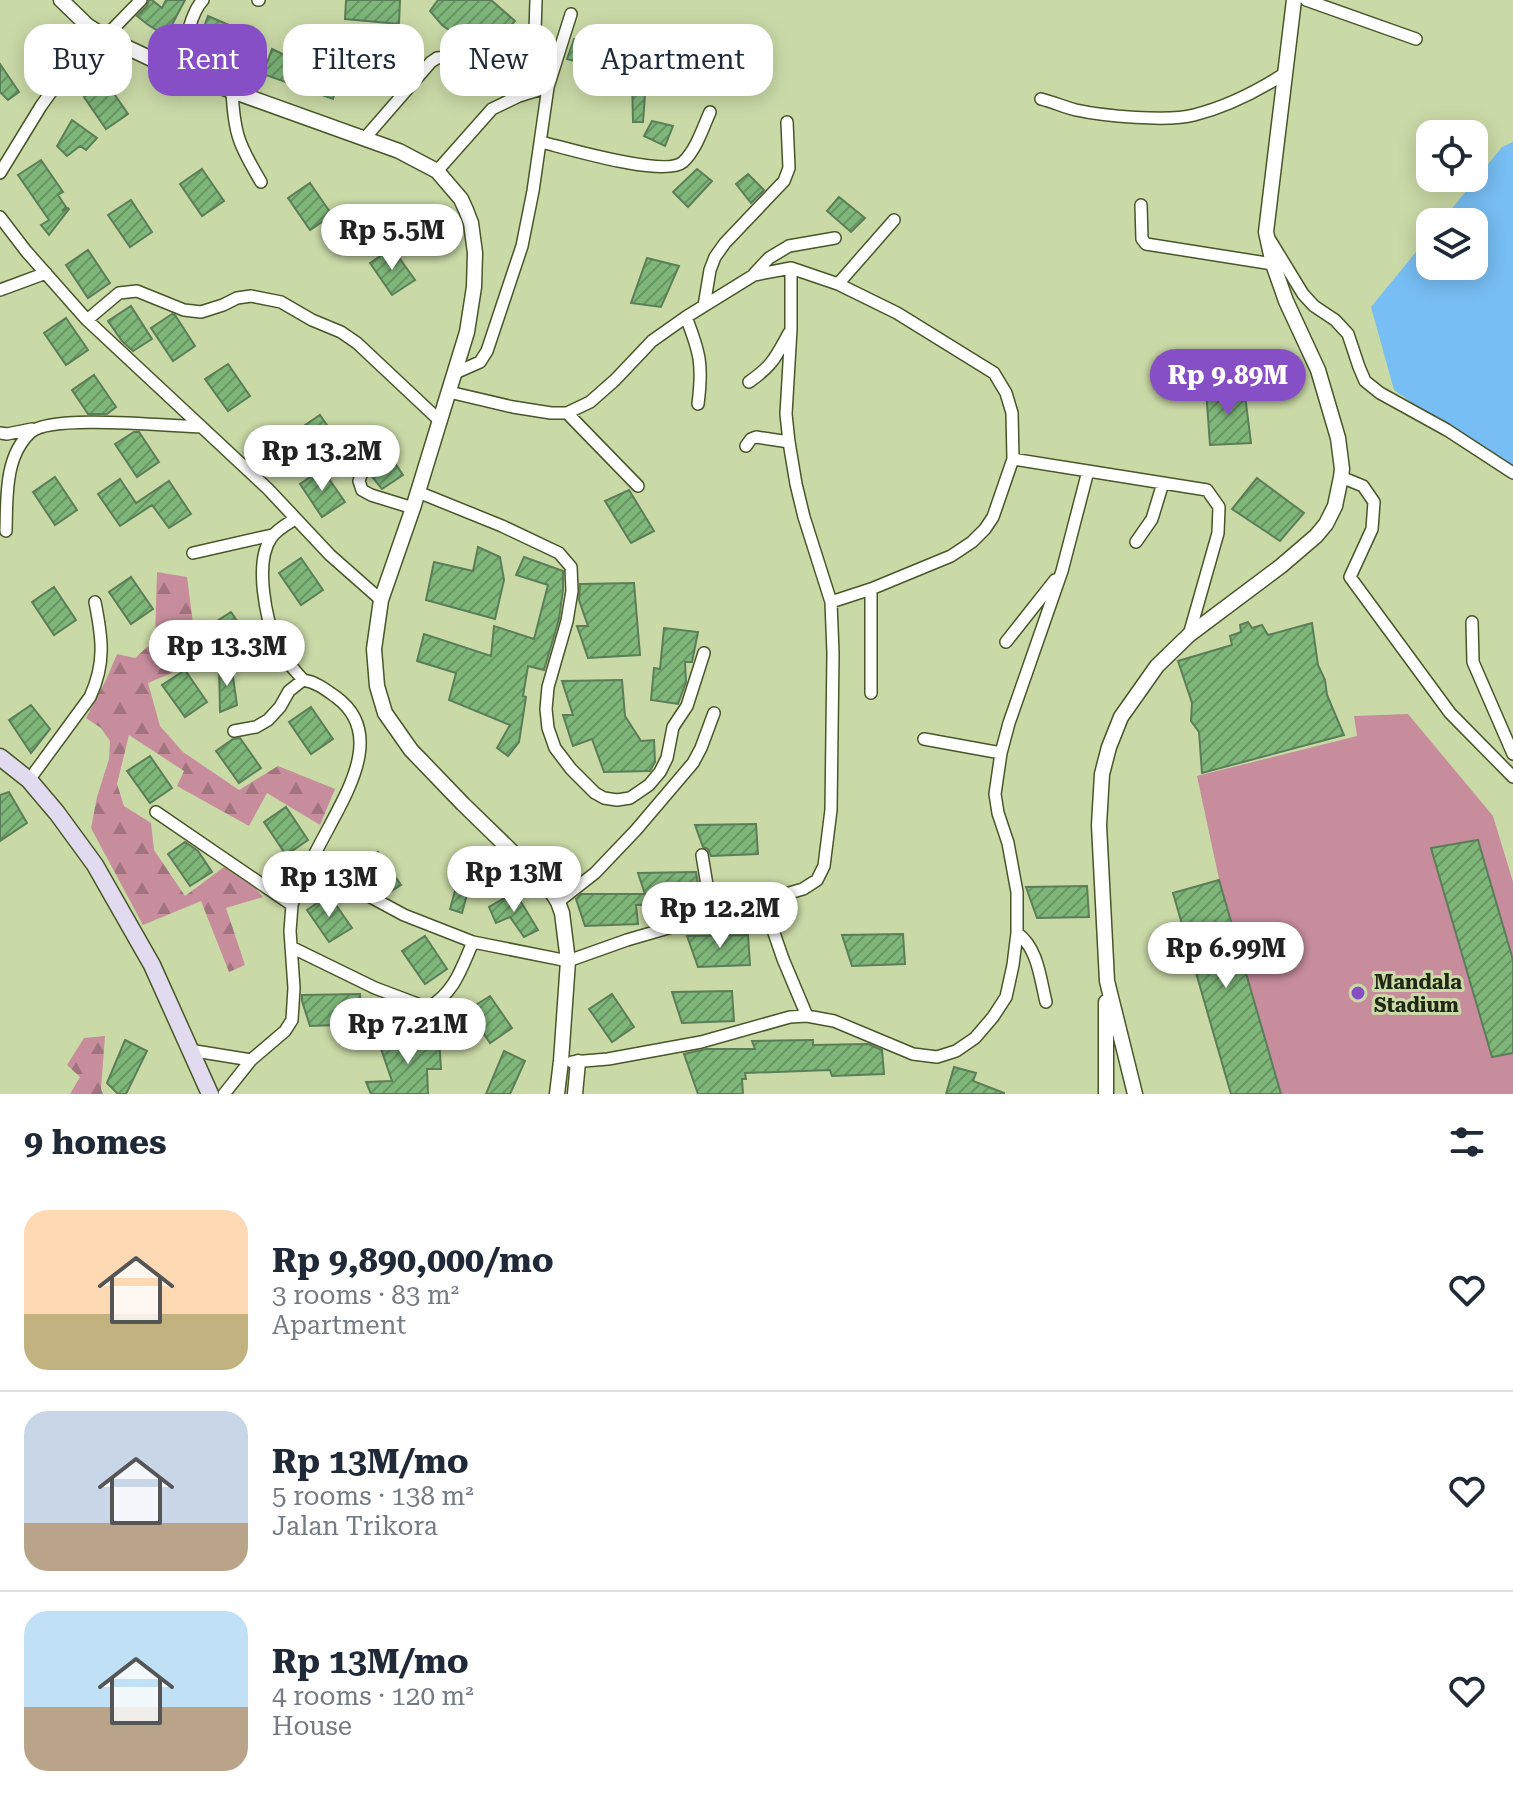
<!DOCTYPE html>
<html lang="en">
<head>
<meta charset="utf-8">
<style>
	body { margin:0; font-family:"Roboto Serif",serif; background:#f6f6f7; color:#1f2937; height:100vh; display:flex; flex-direction:column; font-size:30px; white-space:nowrap }
	* { box-sizing:border-box; margin:0 }
	p { font-size:26px; color:#747a83 }
	.icon { flex:none; width:44px; height:44px; fill:none; stroke:currentColor; stroke-width:2; stroke-linecap:round; stroke-linejoin:round }
	.map { position:relative; height:1094px; overflow:hidden }
	.panel { display:flex; flex-direction:column; background:#fff; flex:1 }
	.panel>* { flex:none }
	.hud { position:absolute; left:24px; top:24px; width:800px; height:72px; display:flex; gap:16px }
	.controls { position:absolute; left:1416px; top:120px; display:grid; gap:16px }
	.controls a { display:grid; place-items:center; width:72px; height:72px; border-radius:16px; background:#fff; box-shadow:0 4px 20px #0003; font-size:40px }
	.price { position:absolute; translate:-50% -68px; padding:0 18px; border-radius:28px; background:#fff; color:#222; font-size:26px; line-height:52px; filter:drop-shadow(0 2px 4px #0008) }
	.price::after { content:''; position:absolute; left:50%; top:48px; width:24px; height:18px; margin-left:-12px; background:inherit; clip-path:polygon(0 0,100% 0,50% 100%) }
	.price.on { background:#874fc6; color:#fff }
	ul { padding:0; list-style:none }
	li { display:flex; align-items:center; gap:24px; height:200px; padding:0 24px }
	li+li { border-top:2px solid #e0e1e3 }
	li span { display:grid; place-items:center; flex:none; width:224px; height:160px; border-radius:24px; color:#555 }
	li>.icon { margin-inline-start:auto }
	span .icon { width:96px; height:96px; fill:#fffc; stroke-width:1 }
	li b { font-size:34px }
	h2 { display:flex; justify-content:space-between; align-items:center; height:96px; padding:0 24px; font-size:34px }
	.pill { padding:0 28px; border-radius:24px; background:#fff; box-shadow:0 4px 20px #0003; font-size:28px; line-height:72px }
	.pill.on { background:#874fc6; color:#fff }
	.map>svg:first-child { display:block }
	.forest { fill:url(#forest-firs) }
	.pitch { fill:#c78d9c }
	.water { fill:#77bef4 }
	.building { fill:url(#building-hatch); stroke:#5b7e58; stroke-width:2 }
	.lines { fill:none; stroke-linecap:round; stroke-linejoin:round }
	.minor-casing { stroke:#485628; stroke-width:14 }
	.tertiary-casing { stroke:#485628; stroke-width:17 }
	.secondary-casing { stroke:#485628; stroke-width:19 }
	.minor { stroke:#fff; stroke-width:11 }
	.tertiary { stroke:#fff; stroke-width:14 }
	.secondary { stroke:#e2daee; stroke-width:16 }
	.poi-dot { fill:#874fc6; stroke:#cadaa7; stroke-width:3 }
	.labels { text-anchor:middle; stroke-width:6; stroke-linejoin:round; paint-order:stroke }
	.poi-label { font-size:20px; font-weight:bold; fill:#212713; stroke:#cadaa7; text-anchor:start }
</style>
</head>
<body>
<div class="map">
<svg width="1513" height="1094" viewBox="0 0 1513 1094">
	<defs>
		<pattern id="forest-firs" width="22" height="20" patternUnits="userSpaceOnUse" patternTransform="scale(2)"><rect width="22" height="20" fill="#c78d9c"/><path d="M5 1l3.5 6h-7zM16 11l3.5 6h-7z" fill="#a1737e"/></pattern>
		<pattern id="building-hatch" width="6" height="6" patternUnits="userSpaceOnUse" patternTransform="scale(2)"><rect width="6" height="6" fill="#7fb77a"/><path d="M-1 1l2-2M0 6l6-6M5 7l2-2" fill="none" stroke="#689563"/></pattern>
	</defs>
	<rect width="100%" height="100%" fill="#cadaa7"/>
	<path class="forest" d="M157 572 187 577 194 631 207 658 148 683 160 726 183 752 239 790 278 766 335 789 320 825 267 793 249 826 177 786 184 771 129 735 117 784 124 806 151 823 154 850 185 896 224 867 254 887 263 897 226 908 245 965 229 972 201 901 143 925 91 828 97 797 109 759 110 741 101 728 86 718 106 680 117 654 135 658 155 640Z
		M105 1036 101 1089 103 1094H70L80 1077 67 1065 84 1038Z"/>
	<path class="pitch" d="M1408 714 1493 816 1513 882V1094H1231L1173 893 1219 879 1197 776 1357 736 1354 716Z"/>
	<path class="water" d="M1513 142V474L1394 390 1371 307 1430 235V266H1474V222H1441L1502 147Z"/>
	<path class="building" d="M149 0H152L162 8 166 0H185L166 36 147 24 137 16 147 6Z
		M346 0H400L399 24 345 19Z
		M438 0H491L515 21 494 43 479 31 468 44 442 25 430 11Z
		M208 16 257 37 244 66 197 46Z
		M598 37 633 57 634 44 654 47 650 80H646L643 122H633L632 76 567 59 574 39 594 44Z
		M272 49 301 63 300 66 339 75 333 99 263 74Z
		M0 64 19 92 8 100 0 92Z
		M106 82 128 114 106 129 84 97Z
		M72 120 97 138 86 150 80 146 67 156 57 146Z
		M652 121 673 126 665 146 644 136Z
		M41 160 63 192 58 195 66 207 62 211 68 208 69 209 49 235 41 225 49 220 18 175Z
		M202 169 224 201 202 216 180 184Z
		M697 169 712 181 688 207 673 192Z
		M748 174 764 190 751 203 736 184Z
		M310 183 332 215 310 230 288 198Z
		M839 197 865 218 851 232 827 211Z
		M131 200 152 232 130 247 108 215Z
		M392 248 415 280 392 295 370 263Z
		M88 250 110 283 88 298 66 265Z
		M647 258 679 266 661 307 631 303Z
		M131 306 152 339 133 351 122 341 108 321Z
		M172 314 175 315 195 346 173 361 151 328Z
		M66 318 88 350 66 365 44 333Z
		M228 364 250 396 228 411 205 379Z
		M94 375 116 407 107 414H88L72 390Z
		M1244 387 1251 443 1210 445 1206 390Z
		M320 415 342 447 320 462 298 430Z
		M134 432H139L159 462 137 477 115 444Z
		M381 442 403 475 382 489 370 474 369 467 363 464 359 457Z
		M322 469 345 502 322 517 300 484Z
		M55 477 77 510 55 525 33 492Z
		M1257 478 1304 513 1280 541 1232 509Z
		M120 479 136 503 169 481 191 514 169 528 152 505 120 526 98 494Z
		M629 490 654 531 631 543 605 501Z
		M478 547 500 557 504 580 495 619 426 600 434 562 473 571Z
		M524 557 563 571V590L559 619 544 670 528 666 523 696 526 697 519 742 508 756 497 748 510 725 449 700 456 673 417 661 424 634 491 656 494 626 534 639 548 585 516 575Z
		M301 558 323 590 301 605 279 573Z
		M131 577 153 609 131 624 109 592Z
		M634 583 640 655 588 658 577 626H588L579 600 580 584Z
		M54 587 76 620 54 635 32 602Z
		M231 612 253 644 231 659 209 626Z
		M1248 622 1252 628 1262 625 1268 635 1312 623 1318 665 1325 680 1327 695 1344 735 1202 773 1199 732 1191 721 1192 703 1178 661 1232 645 1230 636 1241 632 1240 625Z
		M664 628 698 632 692 662H685L686 682 678 704 651 700 654 668 660 669Z
		M231 663 237 705 220 712 219 665Z
		M185 670 207 702 185 717 162 685Z
		M622 680 625 716 641 741 654 740 655 762 650 771 604 772 592 739 573 746 563 715H573L562 681Z
		M31 705 50 729 31 753 9 720Z
		M311 707 333 739 311 754 289 722Z
		M240 738 261 768 239 783 216 751 233 739Z
		M150 756 172 788 150 803 127 771Z
		M9 792 27 823 0 841V795Z
		M286 807 308 840 286 855 264 822Z
		M756 824 758 854 711 856 708 849 703 847 695 825Z
		M1478 840 1513 960V1053L1492 1057 1431 848Z
		M185 842 198 851 212 872 190 886 168 854Z
		M378 852 401 885 385 895 369 886 356 867Z
		M461 869 473 873 462 913 450 909Z
		M696 872 701 902 636 905 638 924 585 926 576 899 581 894H645L638 873Z
		M1219 880 1281 1094H1231L1173 893Z
		M1087 886 1089 917 1037 918 1026 887Z
		M515 892 538 930 524 937 510 917 496 923 489 907Z
		M329 895 352 928 329 942 307 910Z
		M903 934 905 964 852 966 842 935Z
		M748 935 750 965 698 967 687 936Z
		M425 936 447 969 425 984 402 951Z
		M732 991 734 1021 682 1023 672 992Z
		M360 994 362 1024 310 1026 302 1001V995Z
		M612 994 634 1027 612 1042 589 1009Z
		M490 996 512 1028 490 1043 468 1010Z
		M439 1038 441 1069H427L428 1094H371L366 1082 392 1081 378 1040Z
		M125 1040 147 1051 126 1094H118L107 1083Z
		M813 1040V1045L868 1044 882 1050 884 1074 832 1076 830 1070 745 1073 746 1079H742L743 1094H698L684 1054 706 1049H755L752 1041Z
		M504 1051 525 1061 510 1094H486Z
		M954 1067 976 1073 973 1081 1004 1093V1094H946Z"/>
	<g class="lines">
		<g class="minor-casing">
			<path id="minor" d="M258 0H259
				M1306 0 1416 39
				M179 72C184 51 189 14 203 0
				M232 90C234 134 239 145 261 182
				M1041 99C1053 102 1064 107 1076 110 1103 116 1168 122 1194 115 1226 107 1256 92 1284 74
				M364 139 431 62 437 58 503 52 528 42 535 31 536 0
				M541 142C566 148 665 178 683 162 696 150 703 128 710 112
				M437 171 492 109 519 96 548 87
				M0 173 41 106 64 74 83 53 105 37 141 0
				M1141 205 1142 239 1146 244 1273 264
				M0 217 26 251 87 320 268 489 330 555 381 600
				M1270 240 1303 294 1314 306 1335 320 1348 334 1359 367 1365 381 1380 393 1447 430 1513 473
				M754 274 769 258 789 246 835 238
				M838 284 894 220
				M0 290 46 273
				M704 306 710 270 715 257 725 243 784 181 789 168 787 122
				M686 317C700 353 703 365 698 404
				M87 320 119 293 137 291 184 310 201 312 223 305 237 298 251 296 281 302 312 320 341 332 357 343 440 421
				M455 373 480 362 487 351 522 246 533 191 548 87 571 14
				M749 382C773 365 775 358 789 333
				M449 392 513 407 551 413H567L590 402 615 380 652 341 686 317 754 275 791 268 838 284 897 313 994 373 1006 393 1012 413 1013 459 993 517 985 529 972 542 951 556 871 589 831 602
				M567 413 638 486
				M0 433 7 434 32 429
				M746 446 751 439 756 437 789 442
				M1013 459 1207 490 1219 507 1218 533 1189 635
				M362 472 359 481 362 490 371 495 413 508
				M1341 477 1363 486 1374 502 1372 529 1350 577 1450 713 1513 777
				M418 492 502 526 559 553 571 567 572 591 567 621 548 687 546 709 548 728 555 748 571 769 595 793 604 798 617 800 630 798 649 785 660 772 667 758 673 727 687 706 704 653
				M6 531C7 499 4 456 31 432 51 414 168 426 201 427
				M1136 542 1152 519 1163 483
				M193 553 272 535
				M871 589V693
				M1472 622 1473 662 1513 754
				M1006 642 1055 580
				M234 731 256 727 268 720 280 707 289 691 303 680
				M924 739 1001 753
				M29 780 90 697C106 663 102 637 95 602
				M156 812 292 905
				M315 855 367 895 404 915 473 942 568 961 627 940 803 889 817 880 824 866 831 810 833 653 831 602 804 517 796 484 789 442 786 414 791 329V268
				M702 855 712 915
				M763 901 783 959 807 1016
				M558 902 595 873 636 830 693 763 701 748 714 713
				M1017 933C1038 948 1040 978 1046 1002
				M291 947 375 988 428 1008C455 992 461 969 473 942
				M189 1050 251 1060
				M572 1062 608 1059 701 1042 790 1017 807 1016 834 1021 913 1054 937 1057 956 1051 975 1038 993 1017 1006 997 1013 965 1017 933V892L1008 843 998 813 995 794 1001 753 1009 723 1062 571 1088 471
				M224 1094 251 1060 285 1031 292 1020 294 988 290 931 292 905 297 890C307 869 317 849 328 829 349 789 384 732 336 697 325 689 316 682 303 680 295 670 282 658 277 646 266 619 254 563 271 538 276 530 287 524 295 519"/>
		</g>
		<g class="tertiary-casing">
			<path id="tertiary" d="M61 0 88 26 105 37 179 72 399 151 437 171 461 199 466 210 471 223 475 253 474 287 467 332 413 508 381 600 374 649 377 686 385 713 411 750 463 804 537 876 553 894 558 902 562 913 568 961 561 1061 557 1094
				M575 1094 578 1062
				M1106 1094V1002
				M1135 1094 1107 981 1099 825 1102 774 1109 747 1121 717 1157 666 1189 635 1281 566 1316 536 1326 524 1335 506 1341 477 1342 469 1338 438 1318 370 1286 301 1273 264 1266 232 1294 0"/>
		</g>
		<g class="secondary-casing">
			<path id="secondary" d="M0 757 29 780 57 813 95 865 152 965 210 1094"/>
		</g>
		<use href="#minor" class="minor"/>
		<use href="#tertiary" class="tertiary"/>
		<use href="#secondary" class="secondary"/>
	</g>
	<circle class="poi-dot" cx="1358" cy="993" r="8"/>
	<g class="labels">
		<g class="poi-label">
			<text x="1374" y="989">Mandala<tspan x="1374" dy="23">Stadium</tspan></text>
		</g>
	</g>
</svg>
<div class="controls">
<a><svg class="icon" aria-label="locate" viewBox="0 0 24 24"><circle cx="12" cy="12" r="6"/><path d="M12 2v4M12 18v4M2 12h4M18 12h4"/></svg></a>
<a><svg class="icon" aria-label="layers" viewBox="0 0 24 24"><path d="M12 4l9 5-9 5-9-5zM3 14l9 5 9-5"/></svg></a>
</div>
<b class="price" style="left:392px;top:272px">Rp 5.5M</b>
<b class="price on" style="left:1228px;top:417px">Rp 9.89M</b>
<b class="price" style="left:322px;top:493px">Rp 13.2M</b>
<b class="price" style="left:227px;top:688px">Rp 13.3M</b>
<b class="price" style="left:514px;top:914px">Rp 13M</b>
<b class="price" style="left:329px;top:919px">Rp 13M</b>
<b class="price" style="left:720px;top:950px">Rp 12.2M</b>
<b class="price" style="left:1226px;top:990px">Rp 6.99M</b>
<b class="price" style="left:408px;top:1066px">Rp 7.21M</b>
<div class="hud">
<a class="pill">Buy</a>
<a class="pill on">Rent</a>
<a class="pill">Filters</a>
<a class="pill">New</a>
<a class="pill">Apartment</a>
</div>
</div>
<section class="panel">
<h2>9 homes<svg class="icon" aria-label="filters" viewBox="0 0 24 24"><path d="M4 7h16M4 17h16"/><circle cx="9" cy="7" r="2"/><circle cx="15" cy="17" r="2"/></svg></h2>
<ul>
<li><span style="background:linear-gradient(#ffd9b3 65%,#c2b280 0)"><svg class="icon" aria-label="home" viewBox="0 0 24 24"><path d="M3 11l9-7 9 7M6 9v11h12V9"/></svg></span><div><b>Rp 9,890,000/mo</b><p>3 rooms · 83 m²</p><p>Apartment</p></div><svg class="icon" aria-label="heart" viewBox="0 0 24 24"><path d="M12 20l-8-8c-3-5 5-10 8-4 3-6 11-1 8 4z"/></svg></li>
<li><span style="background:linear-gradient(#c9d6e8 70%,#b9a48a 0)"><svg class="icon" aria-label="home" viewBox="0 0 24 24"><path d="M3 11l9-7 9 7M6 9v11h12V9"/></svg></span><div><b>Rp 13M/mo</b><p>5 rooms · 138 m²</p><p>Jalan Trikora</p></div><svg class="icon" aria-label="heart" viewBox="0 0 24 24"><path d="M12 20l-8-8c-3-5 5-10 8-4 3-6 11-1 8 4z"/></svg></li>
<li><span style="background:linear-gradient(#bfe0f5 60%,#b9a48a 0)"><svg class="icon" aria-label="home" viewBox="0 0 24 24"><path d="M3 11l9-7 9 7M6 9v11h12V9"/></svg></span><div><b>Rp 13M/mo</b><p>4 rooms · 120 m²</p><p>House</p></div><svg class="icon" aria-label="heart" viewBox="0 0 24 24"><path d="M12 20l-8-8c-3-5 5-10 8-4 3-6 11-1 8 4z"/></svg></li>
</ul>
</section>
</body>
</html>
